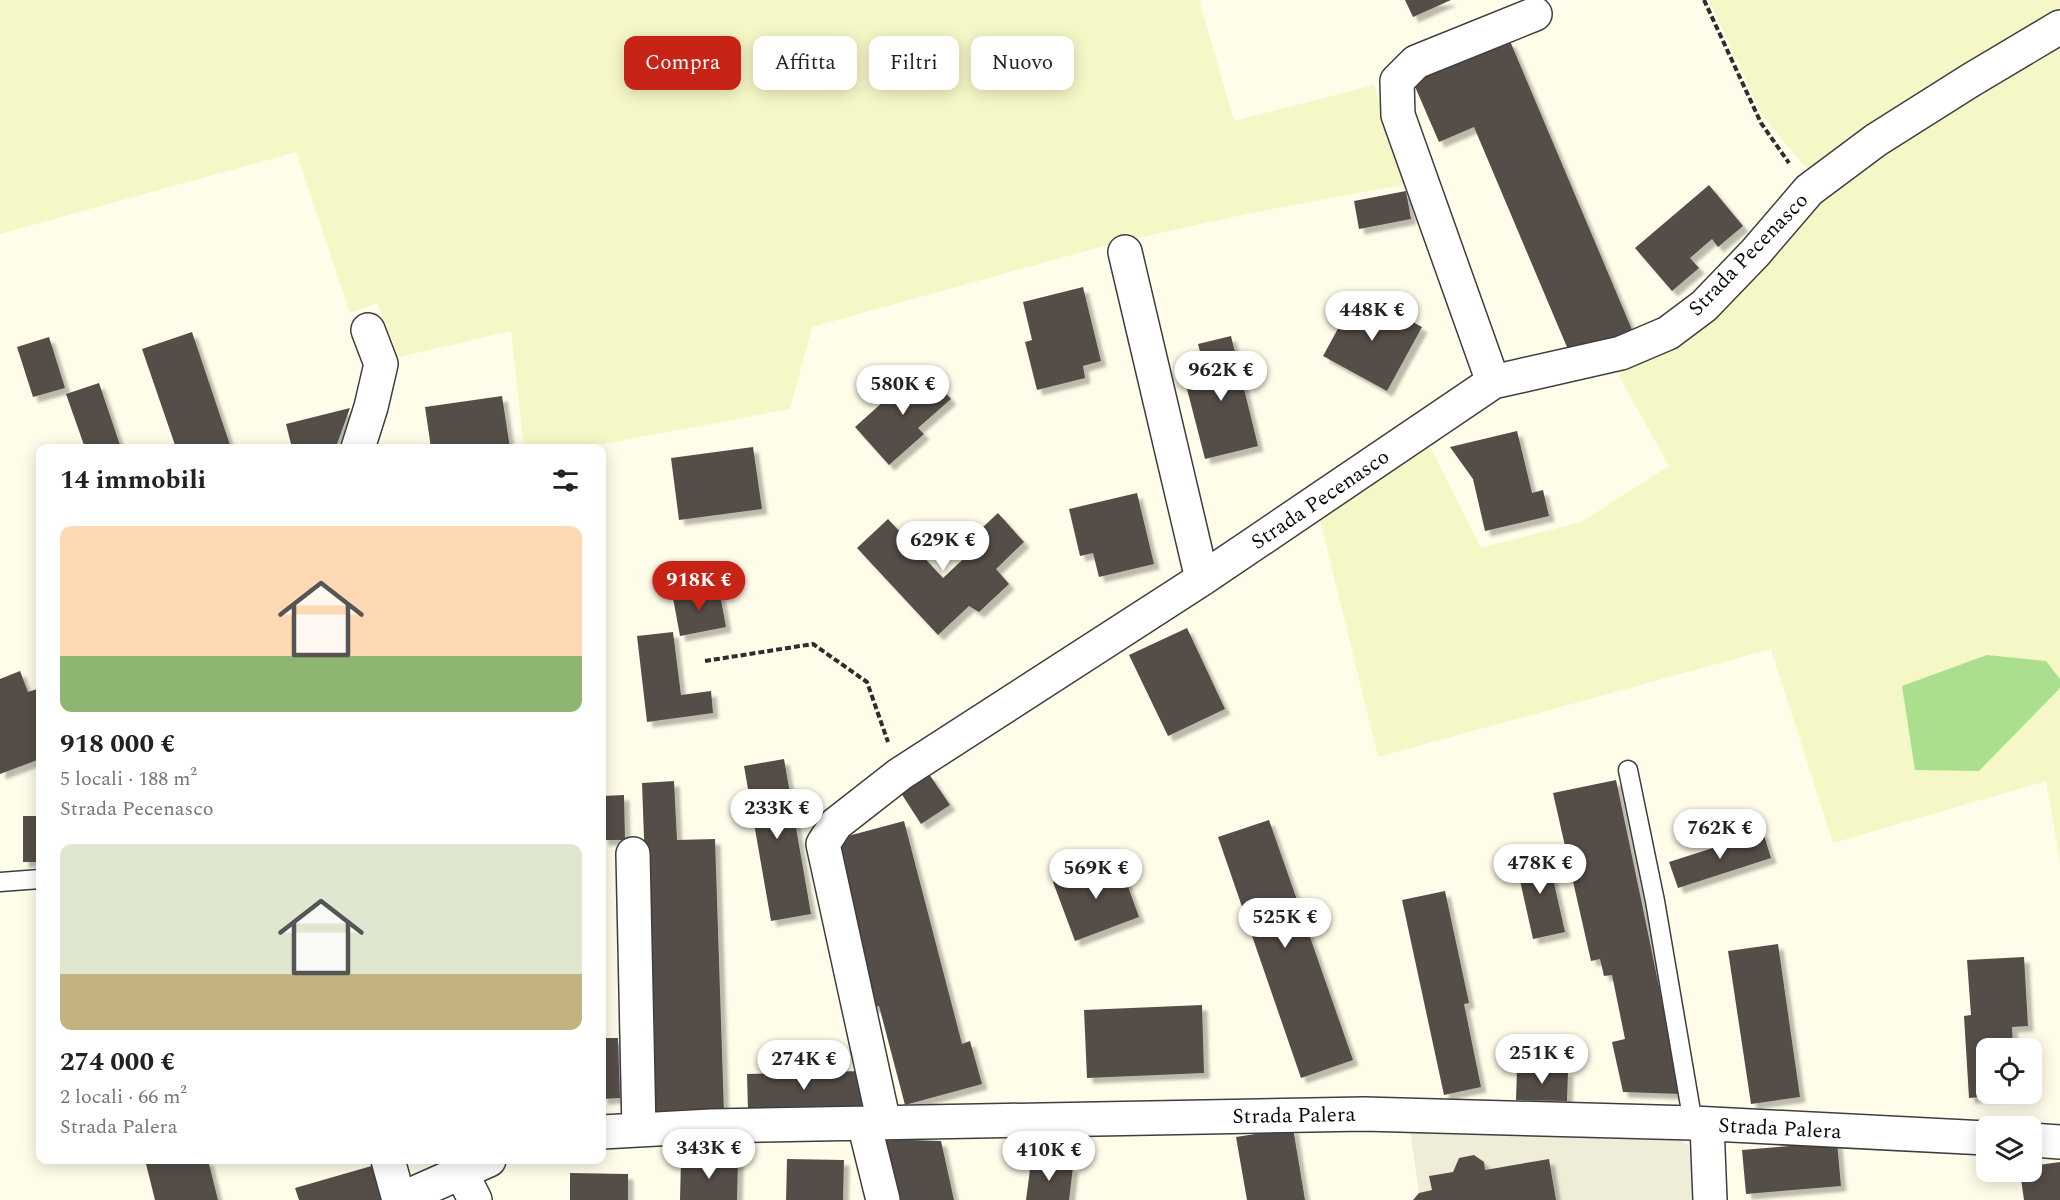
<!DOCTYPE html>
<html lang="it">
<head>
<meta charset="utf-8">
<style>
	body { margin:0; font-family:Spectral,serif; background:#f2f2f2; color:#222; height:100vh; display:flex; flex-direction:column; font-size:22px; white-space:nowrap }
	* { box-sizing:border-box; margin:0 }
	p { font-size:20px; color:#767676 }
	.icon { flex:none; width:33px; height:33px; fill:none; stroke:currentColor; stroke-width:2; stroke-linecap:round; stroke-linejoin:round }
	.map { position:relative; flex:1; overflow:hidden }
	.drawer { position:absolute; left:36px; top:444px; width:570px; height:720px; display:flex; flex-direction:column; background:#fff; border-radius:12px; box-shadow:0 3px 15px #0003 }
	.drawer>* { flex:none }
	.top-card { position:absolute; left:624px; top:36px; width:570px; height:54px; display:flex; gap:12px }
	.buttons { position:absolute; left:1976px; top:1038px; display:grid; gap:12px }
	.buttons a { display:grid; place-items:center; width:66px; height:66px; border-radius:12px; background:#fff; box-shadow:0 3px 15px #0003; font-size:30px }
	.price { position:absolute; translate:-50% -51px; padding:0 14px; border-radius:21px; background:#fff; color:#222; font-size:20px; line-height:39px; filter:drop-shadow(0 2px 3px #0008) }
	.price::after { content:''; position:absolute; left:50%; top:36px; width:18px; height:14px; margin-left:-9px; background:inherit; clip-path:polygon(0 0,100% 0,50% 100%) }
	.price.on { background:#c72417; color:#fff }
	ul { padding:0; list-style:none }
	li { display:grid; align-content:center; gap:12px; height:318px; padding:0 24px }
	li span { display:grid; place-items:center; height:186px; border-radius:12px; color:#555 }
	li>.icon { margin-inline-start:auto }
	span .icon { width:108px; height:108px; fill:#fffc; stroke-width:1 }
	li b { font-size:26px }
	h2 { display:flex; justify-content:space-between; align-items:center; height:72px; padding:0 24px; font-size:26px }
	.tag { padding:0 21px; border-radius:12px; background:#fff; box-shadow:0 3px 15px #0003; font-size:21px; line-height:54px }
	.tag.on { background:#c72417; color:#fff }
	.map>svg:first-child { display:block }
	.farmland { fill:#f6f7c7 }
	.forest { fill:#a9df8d }
	.plaza { fill:#efecd8 }
	.building { fill:#554e47; filter:url(#shadow) }
	.lines { fill:none; stroke-linecap:round; stroke-linejoin:round }
	.service-casing { stroke:#3e3e3e; stroke-width:21 }
	.minor-casing { stroke:#3e3e3e; stroke-width:36 }
	.path { stroke:#2d2d2d; stroke-width:4; stroke-dasharray:6 3; stroke-linecap:butt }
	.service { stroke:#fff; stroke-width:18 }
	.minor { stroke:#fff; stroke-width:33 }
	.labels { text-anchor:middle; stroke-width:6; stroke-linejoin:round; paint-order:stroke }
	.street-label { font-size:21px; fill:#0b0b0b; stroke:#fff }
</style>
</head>
<body>
<div class="map">
<svg width="2060" height="1200" viewBox="0 0 2060 1200">
	<defs>
		<filter id="shadow"><feDropShadow dx="5.5" dy="5.5" stdDeviation="1.5" flood-color="#0004"/></filter>
	</defs>
	<rect width="100%" height="100%" fill="#fffde9"/>
	<path class="farmland" d="M0 0H1199L1234 121 1374 85 1406 184 1256 212 1111 244 812 327 790 409 582 448H524L511 331 399 357 377 303 350 313 296 152 0 234Z
		M1709 0H2060V10L1810 173 1762 115Z
		M2060 34V862L2046 781 1833 843 1771 649 1378 757 1319 516 1428 442 1481 548 1581 522 1669 466 1614 367 1810 205Z"/>
	<path class="forest" d="M1987 655 2046 661 2060 679V688L1979 771 1915 770 1902 686Z"/>
	<path class="plaza" d="M1410 1129 1677 1137 1689 1146 1697 1200H1556L1549 1159 1485 1170 1484 1162 1474 1155 1459 1158 1453 1172 1430 1176 1432 1190 1419 1193Z"/>
	<path class="building" d="M1405 0H1451L1413 17Z
		M1510 41 1633 332 1572 359 1474 127 1439 142 1413 82Z
		M1709 185 1743 226 1718 247 1712 239 1690 258 1699 268 1672 291 1635 248Z
		M1406 191 1411 219 1359 229 1354 201Z
		M1083 287 1101 361 1083 366 1085 378 1037 390 1025 342 1032 340 1023 302Z
		M1358 292 1422 327 1387 391 1323 356Z
		M192 332 231 448H176L142 349Z
		M1231 336 1258 446 1205 459 1186 385 1207 379 1198 344Z
		M49 337 65 388 33 397 17 347Z
		M922 367 951 399 918 428 924 434 889 465 855 427Z
		M99 383 121 448H85L66 394Z
		M502 396 510 448H431L425 407Z
		M350 408 337 444 338 448H292L286 424Z
		M1517 431 1532 493 1543 490 1549 516 1485 531 1473 479 1450 447Z
		M753 447 762 509 679 520 671 458Z
		M1137 493 1154 564 1099 577 1093 553 1080 556 1069 509Z
		M998 513 1024 542 996 569 1009 584 979 612 969 606 938 635 857 548 888 519 943 578 976 547 969 540Z
		M719 589 726 627 680 636 673 598Z
		M1187 628 1225 709 1168 736 1129 655Z
		M673 632 681 695 711 691 713 713 647 722 637 636Z
		M20 671 28 692 40 688V759L0 774V679Z
		M784 759 811 914 771 921 744 766Z
		M929 774 950 805 921 824 901 793Z
		M1616 780 1642 904 1681 1094 1623 1092 1612 1042 1625 1039 1612 975 1604 976 1600 959 1591 961 1553 793Z
		M674 781 677 840 715 839 724 1113 654 1116 642 783Z
		M624 795 625 840H603L602 796Z
		M23 816H40V862H23Z
		M1269 820 1353 1060 1301 1078 1218 837Z
		M904 821 962 1044 970 1041 982 1084 905 1105 879 1006 866 1009 833 840Z
		M1763 832 1771 858 1678 888 1669 862Z
		M1547 852 1565 932 1533 939 1515 858Z
		M1118 859 1139 917 1075 941 1053 882Z
		M1445 891 1469 1003 1464 1004 1481 1087 1444 1095 1402 900Z
		M1778 944 1800 1097 1751 1104 1728 951Z
		M2024 957 2028 1026 2012 1027 2013 1048H1986V1094H2008V1095L1969 1098 1964 1016 1971 1015 1967 960Z
		M1202 1005 1204 1073 1087 1078 1084 1010Z
		M602 1038H618L620 1098 602 1099Z
		M1517 1069 1568 1071 1567 1101 1516 1100Z
		M861 1071 862 1108 748 1111 747 1074Z
		M1293 1128 1305 1200H1247L1236 1137Z
		M883 1139 941 1141 954 1200H897Z
		M1837 1142 1841 1186 1746 1194 1742 1150Z
		M1474 1155 1484 1162 1485 1170 1549 1159 1556 1200H1413L1419 1193 1432 1190 1429 1176 1453 1172 1459 1158Z
		M681 1159 738 1160 737 1200H680Z
		M787 1159 844 1160 843 1200H786Z
		M145 1160H208L218 1200H155Z
		M1031 1162 1073 1167 1069 1200H1026Z
		M2060 1162V1200H2024L2020 1172H2031V1166Z
		M382 1163V1200H299L295 1188Z
		M570 1173 628 1174V1200H570Z"/>
	<g class="lines">
		<g class="service-casing">
			<path id="service" d="M1628 770 1655 901 1693 1123
				M0 882 40 879"/>
		</g>
		<g class="minor-casing">
			<path id="minor" d="M1125 252 1202 579
				M1493 382 1398 115 1397 81 1416 62 1535 14
				M358 448 371 407 381 364 368 330
				M633 854 639 1130
				M864 1123 883 1200
				M884 1123 823 844 836 824 900 774 1202 579 1493 382 1621 353 1668 333 1704 306 1755 253 1809 190 1876 140 1971 80 2060 27
				M1707 1125 1710 1200
				M602 1132 711 1126 1364 1114 1693 1123 1986 1138
				M2031 1140 2060 1142
				M388 1160 399 1200
				M461 1172 475 1200
				M399 1200 489 1160"/>
		</g>
		<path class="path" d="M1704 0 1761 123 1789 163
			M705 661 813 644 867 682 888 742"/>
		<use href="#service" class="service"/>
		<use href="#minor" class="minor"/>
	</g>
	<g class="labels">
		<g class="street-label">
			<text transform="translate(1748 254) rotate(-46)" y="7">Strada Pecenasco</text>
			<text transform="translate(1320 499) rotate(-34)" y="7">Strada Pecenasco</text>
			<text transform="translate(1294 1115) rotate(-1)" y="7">Strada Palera</text>
			<text transform="translate(1780 1128) rotate(3)" y="7">Strada Palera</text>
		</g>
	</g>
</svg>
<div class="buttons">
<a><svg class="icon" aria-label="locate" viewBox="0 0 24 24"><circle cx="12" cy="12" r="6"/><path d="M12 2v4M12 18v4M2 12h4M18 12h4"/></svg></a>
<a><svg class="icon" aria-label="layers" viewBox="0 0 24 24"><path d="M12 4l9 5-9 5-9-5zM3 14l9 5 9-5"/></svg></a>
</div>
<b class="price" style="left:1372px;top:342px">448K €</b>
<b class="price" style="left:1221px;top:402px">962K €</b>
<b class="price" style="left:903px;top:416px">580K €</b>
<b class="price" style="left:943px;top:572px">629K €</b>
<b class="price on" style="left:699px;top:612px">918K €</b>
<b class="price" style="left:777px;top:840px">233K €</b>
<b class="price" style="left:1720px;top:860px">762K €</b>
<b class="price" style="left:1540px;top:895px">478K €</b>
<b class="price" style="left:1096px;top:900px">569K €</b>
<b class="price" style="left:1285px;top:949px">525K €</b>
<b class="price" style="left:1542px;top:1085px">251K €</b>
<b class="price" style="left:804px;top:1091px">274K €</b>
<b class="price" style="left:709px;top:1180px">343K €</b>
<b class="price" style="left:1049px;top:1182px">410K €</b>
<div class="top-card">
<a class="tag on">Compra</a>
<a class="tag">Affitta</a>
<a class="tag">Filtri</a>
<a class="tag">Nuovo</a>
</div>
<section class="drawer">
<h2>14 immobili<svg class="icon" aria-label="filters" viewBox="0 0 24 24"><path d="M4 7h16M4 17h16"/><circle cx="9" cy="7" r="2"/><circle cx="15" cy="17" r="2"/></svg></h2>
<ul>
<li><span style="background:linear-gradient(#ffd9b3 70%,#8fb573 0)"><svg class="icon" aria-label="home" viewBox="0 0 24 24"><path d="M3 11l9-7 9 7M6 9v11h12V9"/></svg></span><div><b>918 000 €</b><p>5 locali · 188 m²</p><p>Strada Pecenasco</p></div></li>
<li><span style="background:linear-gradient(#dfe7d0 70%,#c2b280 0)"><svg class="icon" aria-label="home" viewBox="0 0 24 24"><path d="M3 11l9-7 9 7M6 9v11h12V9"/></svg></span><div><b>274 000 €</b><p>2 locali · 66 m²</p><p>Strada Palera</p></div></li>
</ul>
</section>
</div>
</body>
</html>
